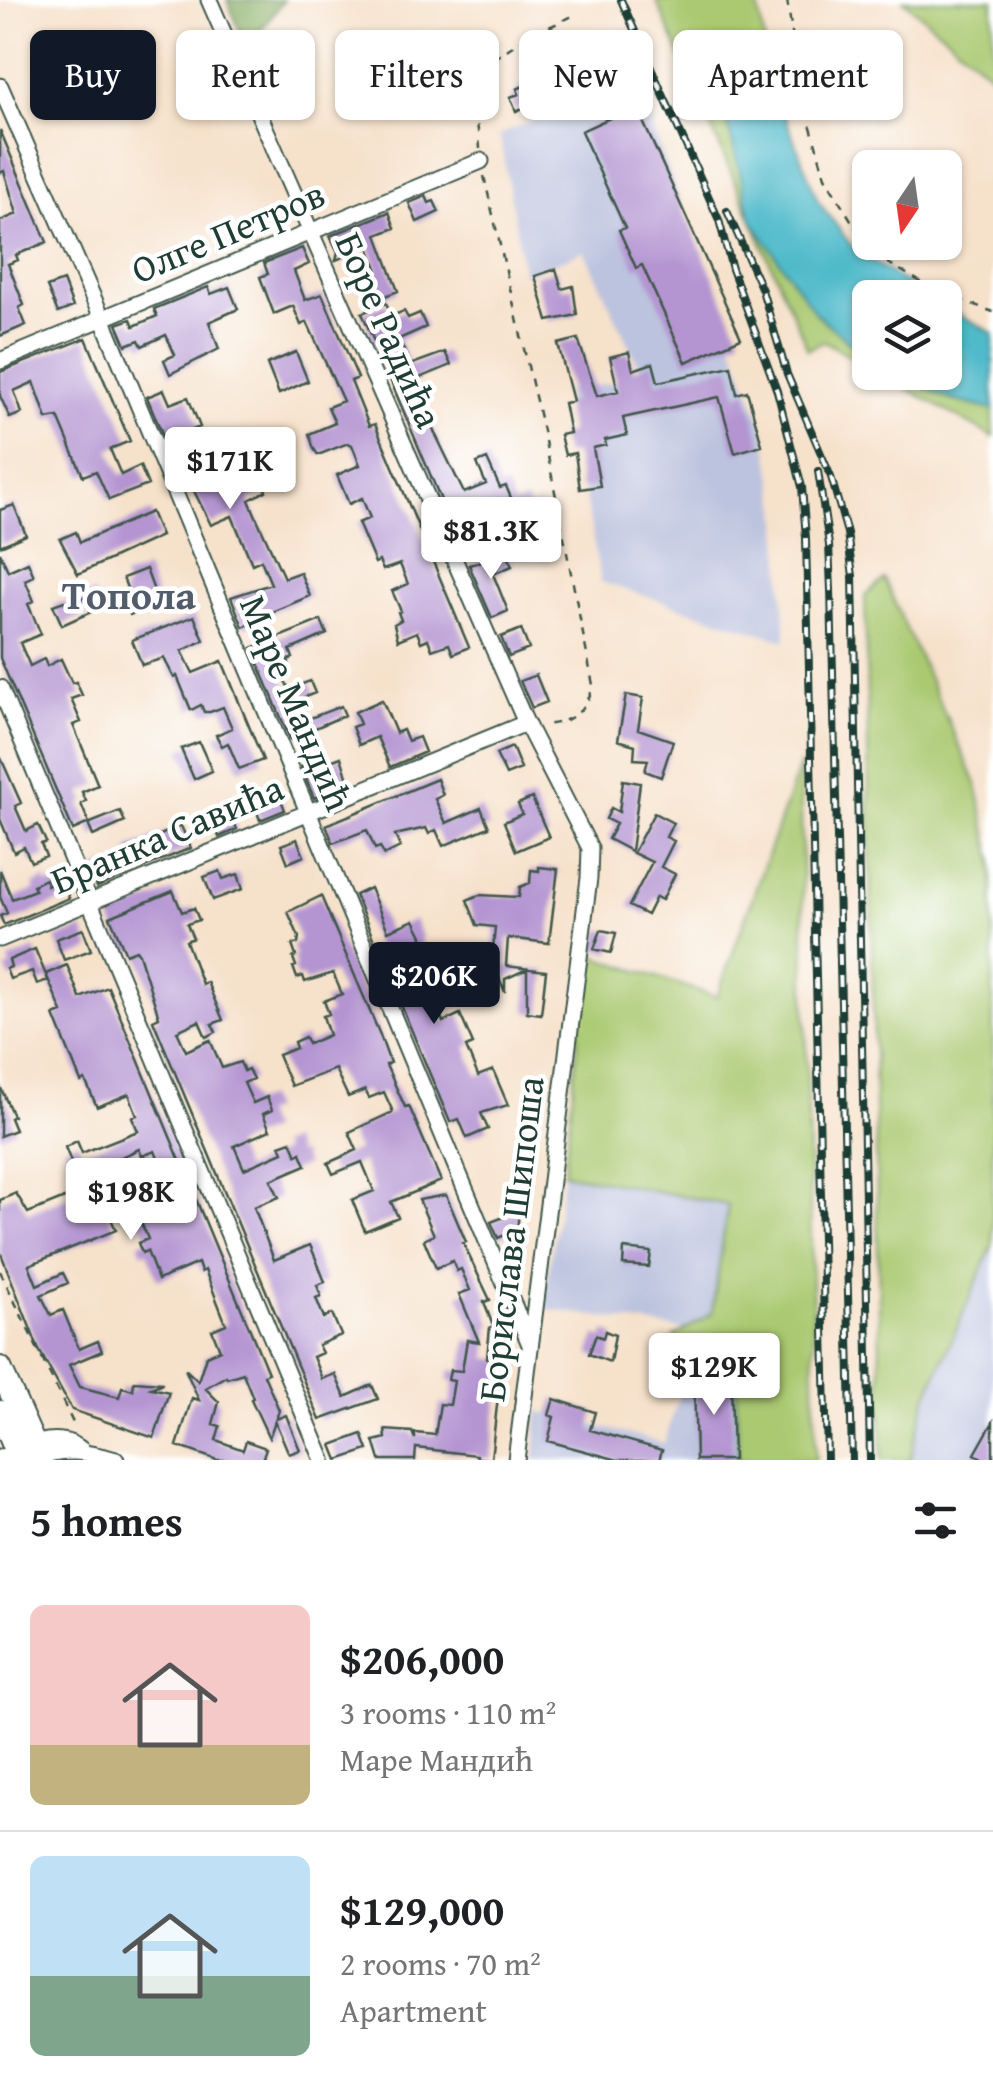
<!DOCTYPE html>
<html lang="en">
<head>
<meta charset="utf-8">
<style>
	body { margin:0; font-family:"Gentium Book Plus",serif; background:#f2f2f2; color:#202124; height:100vh; display:flex; flex-direction:column; font-size:38px; white-space:nowrap }
	* { box-sizing:border-box; margin:0 }
	p { font-size:32px; color:#757577 }
	.icon { flex:none; width:55px; height:55px; fill:none; stroke:currentColor; stroke-width:2; stroke-linecap:round; stroke-linejoin:round }
	.map { position:relative; height:1460px; overflow:hidden }
	.sheet { display:flex; flex-direction:column; background:#fff; flex:1 }
	.sheet>* { flex:none }
	.banner { position:absolute; left:30px; top:30px; width:935px; height:90px; display:flex; gap:20px }
	.needle { width:65px; rotate:193deg }
	.fabs { position:absolute; left:852px; top:150px; display:grid; gap:20px }
	.fabs a { display:grid; place-items:center; width:110px; height:110px; border-radius:15px; background:#fff; box-shadow:0 2px 8px #0004; font-size:50px }
	.price { position:absolute; translate:-50% -85px; padding:0 22px; border-radius:10px; background:#fff; color:#222; font-size:32px; line-height:65px; filter:drop-shadow(0 2px 5px #0008) }
	.price::after { content:''; position:absolute; left:50%; top:60px; width:30px; height:22px; margin-left:-15px; background:inherit; clip-path:polygon(0 0,100% 0,50% 100%) }
	.price.current { background:#111827; color:#fff }
	ul { padding:0; list-style:none }
	li { display:flex; align-items:center; gap:30px; height:250px; padding:0 30px }
	li+li { border-top:2px solid #e0e0e0 }
	li span { display:grid; place-items:center; flex:none; width:280px; height:200px; border-radius:15px; color:#555 }
	li>.icon { margin-inline-start:auto }
	span .icon { width:120px; height:120px; fill:#fffc; stroke-width:1 }
	li b { font-size:42px }
	h2 { display:flex; justify-content:space-between; align-items:center; height:120px; padding:0 30px; font-size:42px }
	.tag { padding:0 35px; border-radius:15px; background:#fff; box-shadow:0 2px 8px #0004; font-size:35px; line-height:90px }
	.tag.current { background:#111827; color:#fff }
	.map>svg:first-child { display:block }
	.industrial { fill:#bcc3de }
	.green { fill:#aac971; stroke:#648352; stroke-width:2.5 }
	.forest { fill:#87ad63; stroke:#53754c; stroke-width:2.5 }
	.water { fill:#4fbaca; stroke:#377c7f; stroke-width:2.5 }
	.building { fill:#b495d1 }
	.lines { fill:none; stroke-linecap:round; stroke-linejoin:round }
	.street-casing { stroke:#3f564a; stroke-width:19 }
	.secondary-casing { stroke:#3f564a; stroke-width:26 }
	.path { stroke:#3f564a; stroke-width:2.5; stroke-dasharray:8 8; stroke-linecap:butt }
	.street { stroke:#fff; stroke-width:15 }
	.secondary { stroke:#fff; stroke-width:22 }
	.rail-casing { stroke:#1f3d34; stroke-width:8 }
	.rail { stroke:#fff; stroke-width:4; stroke-dasharray:11; stroke-linecap:butt }
	.labels { text-anchor:middle; stroke-width:9; stroke-linejoin:round; paint-order:stroke }
	.street-label { font-size:38px; fill:#1f3d34; stroke:#fff }
	.neighbourhood-label { font-size:40px; font-weight:bold; fill:#535c6b; stroke:#fff }
</style>
</head>
<body>
<div class="map">
<svg width="993" height="1460" viewBox="0 0 993 1460">
	<rect width="100%" height="100%" fill="#fff"/>
	<filter id="ink" filterUnits="userSpaceOnUse"><feTurbulence type="fractalNoise" baseFrequency=".01" numOctaves="2"/><feDisplacementMap in="SourceGraphic" scale="20" xChannelSelector="R" yChannelSelector="G"/><feConvolveMatrix kernelMatrix="1 2 1 2 8 2 1 2 1" color-interpolation-filters="sRGB"/></filter>
	<filter id="wash" filterUnits="userSpaceOnUse"><feTurbulence type="fractalNoise" baseFrequency=".0048" numOctaves="4" result="noise"/><feDisplacementMap in="SourceGraphic" scale="40" xChannelSelector="R" yChannelSelector="G"/><feGaussianBlur stdDeviation="2.25" result="paint"/><feColorMatrix in="noise" values="0 0 0 0 0 0 0 0 0 0 0 0 0 0 0 0 0 1.4 0 .05"/><feComposite in="paint" operator="in"/></filter>
	<g filter="url(#wash)">
		<rect width="100%" height="100%" fill="#f6e1ca"/>
		<path class="industrial" d="M634 76 765 432 778 506 786 641 601 582 565 391 644 377 584 251 524 275 500 135Z
			M564 1173 728 1205 712 1314 684 1330 543 1308Z
			M993 1244V1460H910L926 1399Z
			M690 1361 736 1374 738 1460H535L538 1411 664 1443Z"/>
		<path class="green" d="M656 0H694L695 3 757 0 772 83 717 77 816 314 870 359V368L824 341 808 349Z
			M903 0H993V75H992Z
			M879 373H898L949 399 993 410V437Z
			M884 579 976 783 993 860V1244L926 1399 910 1460H882L865 596Z
			M800 764 816 1460H738L736 1375 688 1368 674 1337 712 1313 728 1205 564 1173 587 954 717 997Z"/>
		<path class="forest" d="M227 0H284L247 48Z"/>
		<path class="water" d="M716 77 772 83 818 201 854 249 927 297 870 298V359L816 314 752 221Z
			M945 307 993 333V410L949 399 898 373 945 372Z"/>
		<g id="blocks">
			<path class="building" d="M532 82 542 106 527 112 525 107 516 111 510 97 519 94 517 89Z
				M636 106 741 338 686 362 642 265 636 268 619 230 625 228 581 131Z
				M0 130 47 242 16 255 18 260 8 264 24 305 19 308 26 325 0 336V221L17 214 4 171 0 173Z
				M426 196 429 203 434 201 439 212 417 222 409 203Z
				M389 212 395 228 377 235 398 291 383 297 373 272 378 271 369 247 336 260 338 252 330 236Z
				M302 248 309 264 294 271 305 300 322 294 358 378 351 381 369 426 375 424 469 647 453 654 449 644 432 650 428 639 421 642 417 632 398 640 394 624 401 620 398 612 401 611 392 591 408 584 400 564 383 570 379 561 375 563 358 523 370 518 362 498 349 504 337 475 360 465 352 445 348 443 318 455 314 449 309 434 335 423 328 407 343 401 307 322 301 325 293 306 274 314 260 277 268 274 264 263Z
				M556 269 562 289 573 286 577 315 548 321 535 276Z
				M63 281 73 307 58 313 47 287Z
				M208 287 211 294 229 287 238 309 209 322 219 349 170 374 164 360 175 355 166 335 142 346 139 340 126 345 117 324 131 319 134 326 157 316 154 309Z
				M386 303 392 316 404 311 408 318 420 313 426 327 399 339 410 365 445 352 451 365 410 382 464 493 486 484 477 463 487 459 500 488 506 486 514 505 526 500 532 516 460 545 362 313Z
				M86 338 130 441 110 449 121 475 140 466 148 485 109 500 96 471 83 476 58 417 47 419 34 382 14 391 22 413 10 418 0 396V372Z
				M578 339 597 396 618 391 610 357 629 352 633 370 653 363 658 382 731 366 737 394 747 391 762 445 735 453 719 397 623 418 627 435 605 440 606 445 593 448 600 486 580 489 575 453 565 455 560 435 570 433 564 403 573 401 558 344Z
				M296 352 308 381 279 394 267 364Z
				M164 390 170 404 188 397 200 427 180 435 193 465 190 469 194 467 204 489 256 467 266 491 249 500 258 521 284 578 300 572 310 596 257 618 259 621 243 627 231 597 271 584 261 560 252 564 232 516 211 525 189 481 183 484 147 397Z
				M14 505 26 535 0 546V510Z
				M151 512 161 536 78 574 60 539 76 532 80 542Z
				M0 552 8 571 28 562 34 576 25 580 34 601 28 604 41 634 20 643 30 666 44 659 47 666 61 659 72 683 76 682 82 695 71 699 81 722 73 725 98 785 82 792 86 801 81 804 89 823 73 830 0 658Z
				M507 553 512 566 493 574 508 611 492 618 469 565Z
				M146 569 159 604 130 615 124 599 123 590 127 588 123 578Z
				M94 593 100 608 62 625 53 605 64 601 66 605Z
				M194 616 204 640 182 651 193 673 222 661 263 760 239 769 228 743 222 746 216 735 232 728 223 707 210 712H204L201 705 191 710 177 676 174 678 164 658 142 665 132 640Z
				M321 620 327 634 290 650 293 658 288 660 289 664 279 668 289 689 310 681 315 693 300 699 308 719 341 706 345 715 290 739 252 648Z
				M521 629 529 649 509 657 501 637Z
				M536 675 547 702 532 708 520 681Z
				M626 695 643 698 638 729 673 741 661 777 645 771 648 760 634 759 635 745 618 740Z
				M382 700 396 733 403 730 408 741 419 737 425 752 390 767 377 737 359 745 352 727 360 724 355 712Z
				M199 742 212 771 194 779 181 749Z
				M512 747 521 769 506 775 496 754Z
				M0 756 21 803 15 806 26 831 38 825 46 842 41 844 46 856 31 862 24 847 14 852 0 819Z
				M341 757 349 783 314 798 301 767 323 758 325 763Z
				M437 779 443 795 435 799 446 823 481 808 489 827 443 846 436 830 429 834 426 828 395 835 400 847 384 855 380 847 375 849 367 830 333 843 326 825Z
				M623 780 640 783 631 851 608 839 616 824 606 819 611 808 619 812Z
				M276 786 285 810 260 820 251 796Z
				M532 798 549 837 516 851 504 822 522 814 518 804Z
				M226 803 237 829 219 837 213 822 220 819 215 808Z
				M120 811 125 822 93 836 88 824Z
				M654 813 673 823 666 837 674 841 661 867 675 874 662 900 656 897 647 915 629 906 652 862 633 853Z
				M181 826 191 848 137 870 128 849Z
				M297 839 304 856 288 863 281 845Z
				M107 865 110 873 130 865 133 872 97 887 91 871Z
				M539 867 558 869 549 943 508 938 506 966 546 971 541 1014 527 1012V969L505 979V992L492 961 495 927 477 925 467 900 479 895 519 897 520 887 530 883 531 870 539 871Z
				M0 870 12 899 35 890 33 885 45 879 47 885 61 879 69 898 4 925 0 916 7 913 0 897Z
				M220 871 223 879 238 874 243 889 213 900 204 877Z
				M370 888 388 931 414 920 423 938 420 939 428 958 403 969 412 989 427 983 443 1022 460 1014 473 1044 466 1047 478 1076 493 1070 508 1105 481 1113 488 1129 467 1138 459 1119 450 1122 355 895Z
				M173 891 182 912 194 908 199 920 187 924 193 938 186 941 202 984 207 982 223 1020 212 1024 216 1032 206 1037 199 1021 177 1031 186 1051 210 1040 222 1068 240 1062 244 1071 248 1069 253 1079 244 1083 253 1103 267 1097 272 1110 263 1114 270 1130 234 1146 244 1169 283 1152 280 1145 291 1141 297 1155 301 1153 306 1165 271 1180 279 1197 254 1207 274 1260 310 1245 316 1259 325 1282 317 1285 321 1296 316 1298 324 1318 332 1314 341 1335 318 1345 322 1353 313 1357 322 1379 335 1374 345 1397 372 1385 378 1399 320 1420 153 1020 159 1017 139 954 136 950 126 954 110 917Z
				M321 896 380 1035 390 1063 386 1065 405 1107 409 1106 441 1181 391 1202 398 1217 365 1231 352 1200 374 1191 362 1162 333 1174 328 1163 357 1150 349 1132 393 1112 384 1092 369 1098 365 1090 348 1097 335 1069 291 1086 278 1055 296 1048 294 1042 305 1037 308 1044 329 1035 323 1016 329 1014 324 1001 342 994 333 973 305 982 303 976 297 978 293 967 296 966 293 958 296 956 292 945 298 943 299 937 288 912Z
				M83 929 91 950 64 960 56 939Z
				M601 930 616 933 611 953 594 949Z
				M35 949 48 980 37 984 32 971 10 979 6 969 11 967 9 960Z
				M67 965 80 998 108 987 268 1373 264 1375 279 1410 276 1419 286 1415 300 1450 289 1454 275 1421 269 1438 251 1399 253 1398 243 1373 227 1378 226 1376 205 1388 219 1402 213 1424 220 1426 216 1440 243 1450 246 1441 266 1448 263 1457 266 1460H217L177 1446 192 1398 199 1400 185 1369 198 1381 206 1356 220 1350 212 1330 226 1324 205 1270 201 1272 198 1263 158 1280 147 1251 142 1253 138 1243 148 1239 132 1202 108 1212 116 1230 29 1265 37 1285 63 1273 68 1283 41 1295 51 1315 63 1310 79 1349 98 1341 102 1351 69 1365 80 1387 119 1397 122 1387 133 1390 134 1381 163 1383 151 1388 169 1392 154 1438 72 1410 38 1348 0 1251V1200L16 1193 28 1213 82 1191 88 1206 165 1175 155 1151 142 1156 139 1149 77 1177 65 1147 77 1141 82 1153 138 1131 132 1117 137 1115 129 1094 97 1107 85 1080 81 1082 54 1015 62 1012 46 974Z
				M0 1086 13 1116 10 1118 15 1130 0 1136Z
				M446 1195 466 1242 463 1243 490 1300 484 1302 493 1326 490 1327 487 1358 502 1360 491 1459 477 1458V1455L416 1448 415 1460H380L374 1441 386 1438 385 1430 412 1432 415 1439V1433L435 1435 440 1404 450 1405 454 1381 448 1380 450 1370 462 1371 467 1340 479 1342 459 1294 470 1290 461 1269 457 1271 453 1261 436 1268 424 1240 434 1235 419 1200Z
				M519 1211 517 1230 498 1238 491 1222Z
				M624 1249 651 1252 649 1267 623 1265Z
				M605 1331 615 1335 610 1362 589 1354 596 1335 603 1338Z
				M694 1377H731L733 1460H696Z
				M554 1399 595 1412 590 1430 662 1450 659 1460H618L548 1441 554 1417 549 1415Z
				M993 1422V1460H985L975 1454Z
				M362 1434 368 1450 338 1460 332 1445Z"/>
		</g>
	</g>
	<g filter="url(#ink)">
		<use href="#blocks" fill-opacity="0" stroke="#3f564a" stroke-width="2.5"/>
		<g class="lines">
			<g class="street-casing">
				<path id="street" d="M209 0 526 723 590 848 589 878 516 1460
					M0 86 103 320 529 1342
					M0 361 481 161
					M0 688 323 1460
					M0 939 526 723
					M0 1458C28 1446 60 1428 85 1453
					M36 1460C61 1447 89 1452 116 1460"/>
			</g>
			<g class="secondary-casing">
				<path id="secondary" d="M0 1368 41 1460
					M0 1412 20 1460"/>
			</g>
			<path class="path" d="M787 0 801 91 825 177 871 253 931 288 993 312
				M480 149C479 130 472 103 476 86 485 51 546 30 576 14
				M484 176 543 431 593 685C587 712 570 723 543 725
				M0 1271 75 1427"/>
			<use href="#street" class="street"/>
			<use href="#secondary" class="secondary"/>
			<g class="rail-casing">
				<path id="rail" d="M621 0 719 220 732 269 777 391 802 487 806 538 827 1460
					M727 211 762 290 787 374 831 477 847 533 853 576 870 1460
					M818 471 829 545 831 590 852 1460"/>
			</g>
			<use href="#rail" class="rail"/>
		</g>
	</g>
	<g class="labels">
		<g class="street-label">
			<text transform="translate(228 232) rotate(-23)" y="13">Олге Петров</text>
			<text transform="translate(389 330) rotate(66)" y="13">Боре Радића</text>
			<text transform="translate(296 703) rotate(67)" y="13">Маре Мандић</text>
			<text transform="translate(167 834) rotate(-23)" y="13">Бранка Савића</text>
			<text transform="translate(511 1239) rotate(-83)" y="13">Борислава Шипоша</text>
		</g>
		<g class="neighbourhood-label">
			<text x="129" y="609">Топола</text>
		</g>
	</g>
</svg>
<div class="fabs">
<a><svg class="needle" viewBox="-14 -14 28 28"><path d="M0-13l5 13h-10z" fill="#e53935"/><path d="M0 13l5-13h-10z" fill="#757577"/></svg></a>
<a><svg class="icon" aria-label="layers" viewBox="0 0 24 24"><path d="M12 4l9 5-9 5-9-5zM3 14l9 5 9-5"/></svg></a>
</div>
<b class="price" style="left:230px;top:512px">$171K</b>
<b class="price" style="left:491px;top:582px">$81.3K</b>
<b class="price current" style="left:434px;top:1027px">$206K</b>
<b class="price" style="left:131px;top:1243px">$198K</b>
<b class="price" style="left:714px;top:1418px">$129K</b>
<div class="banner">
<a class="tag current">Buy</a>
<a class="tag">Rent</a>
<a class="tag">Filters</a>
<a class="tag">New</a>
<a class="tag">Apartment</a>
</div>
</div>
<section class="sheet">
<h2>5 homes<svg class="icon" aria-label="filters" viewBox="0 0 24 24"><path d="M4 7h16M4 17h16"/><circle cx="9" cy="7" r="2"/><circle cx="15" cy="17" r="2"/></svg></h2>
<ul>
<li><span style="background:linear-gradient(#f6c9c9 70%,#c2b280 0)"><svg class="icon" aria-label="home" viewBox="0 0 24 24"><path d="M3 11l9-7 9 7M6 9v11h12V9"/></svg></span><div><b>$206,000</b><p>3 rooms · 110 m²</p><p>Маре Мандић</p></div></li>
<li><span style="background:linear-gradient(#bfe0f5 60%,#7fa58c 0)"><svg class="icon" aria-label="home" viewBox="0 0 24 24"><path d="M3 11l9-7 9 7M6 9v11h12V9"/></svg></span><div><b>$129,000</b><p>2 rooms · 70 m²</p><p>Apartment</p></div></li>
</ul>
</section>
</body>
</html>
